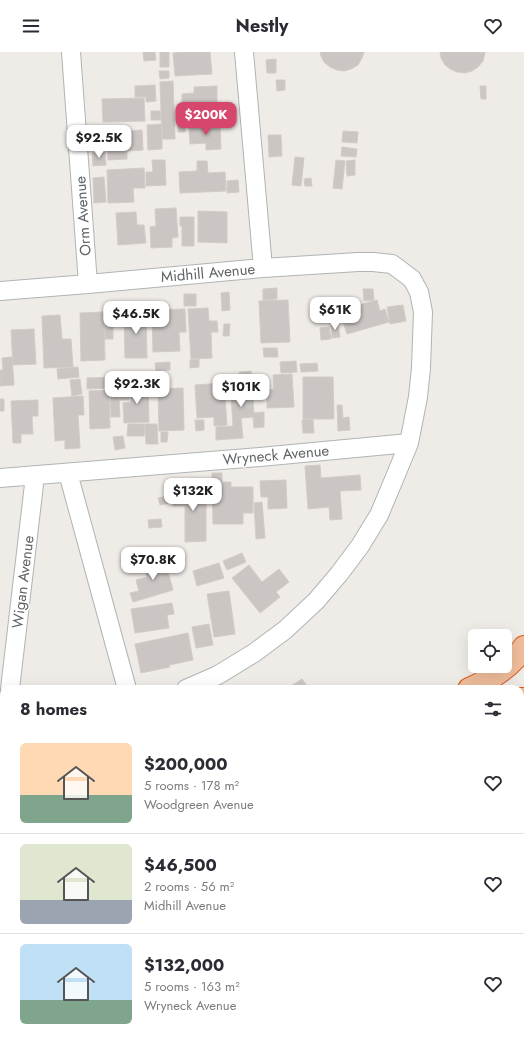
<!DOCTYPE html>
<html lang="en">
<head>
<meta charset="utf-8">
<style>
	body { margin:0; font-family:Jost,sans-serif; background:#f7f7f7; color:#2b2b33; height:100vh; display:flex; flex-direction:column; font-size:15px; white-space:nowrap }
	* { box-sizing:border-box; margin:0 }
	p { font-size:13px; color:#7c7c81 }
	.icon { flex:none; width:22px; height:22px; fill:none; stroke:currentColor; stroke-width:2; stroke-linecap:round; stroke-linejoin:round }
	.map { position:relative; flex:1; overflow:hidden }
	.panel { position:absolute; left:0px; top:633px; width:524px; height:356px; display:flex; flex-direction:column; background:#fff; border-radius:12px 12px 0 0; box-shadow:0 4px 16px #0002 }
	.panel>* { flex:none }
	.controls { position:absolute; left:468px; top:577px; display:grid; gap:8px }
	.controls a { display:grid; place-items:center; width:44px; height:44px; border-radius:6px; background:#fff; box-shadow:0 4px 16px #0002; font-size:20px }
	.price { position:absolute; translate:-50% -34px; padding:0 9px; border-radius:8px; background:#fff; color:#222; font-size:13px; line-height:26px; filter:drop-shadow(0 1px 2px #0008) }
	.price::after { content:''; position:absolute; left:50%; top:24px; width:12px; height:9px; margin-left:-6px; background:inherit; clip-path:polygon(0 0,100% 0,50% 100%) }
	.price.current { background:#d6466d; color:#fff }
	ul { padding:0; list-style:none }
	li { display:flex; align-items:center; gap:12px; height:100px; padding:0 20px }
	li+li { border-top:1px solid #e1e1e2 }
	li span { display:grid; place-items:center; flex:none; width:112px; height:80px; border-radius:6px; color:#555 }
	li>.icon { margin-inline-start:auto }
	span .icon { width:48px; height:48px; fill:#fffc; stroke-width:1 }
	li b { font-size:17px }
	h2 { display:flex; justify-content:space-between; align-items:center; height:48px; padding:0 20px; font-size:17px }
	header { display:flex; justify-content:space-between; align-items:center; height:52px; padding:0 20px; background:#fff; font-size:18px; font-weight:700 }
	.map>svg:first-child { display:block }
	.building { fill:#cbc6c4; stroke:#d3cbc6 }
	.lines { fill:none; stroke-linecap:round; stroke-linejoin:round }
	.street-casing { stroke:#b0b4b5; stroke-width:20 }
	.highway-casing { stroke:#dc5c1b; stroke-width:24 }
	.path { stroke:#add2ab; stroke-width:2.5; stroke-dasharray:4 2; stroke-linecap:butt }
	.street { stroke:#fff; stroke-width:18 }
	.highway { stroke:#f1be9c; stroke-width:22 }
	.labels { text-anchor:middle; stroke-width:3; stroke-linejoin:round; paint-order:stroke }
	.street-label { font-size:15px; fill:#5f6466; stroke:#fff }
</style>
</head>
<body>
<header><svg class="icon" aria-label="menu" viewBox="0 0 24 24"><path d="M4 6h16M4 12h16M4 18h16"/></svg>Nestly<svg class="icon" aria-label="heart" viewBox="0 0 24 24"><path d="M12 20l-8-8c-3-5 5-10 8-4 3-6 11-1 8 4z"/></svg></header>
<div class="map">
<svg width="524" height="989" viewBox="0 0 524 989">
	<rect width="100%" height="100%" fill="#efebe7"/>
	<path class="building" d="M143 0H155L156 8 144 9Z
		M160 0H169V15H160Z
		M185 0H210L212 22 175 24 173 1Z
		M320 0H364L362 6 358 13 351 17 344 19 337 18 330 15 324 10 321 4Z
		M440 0H485V1L483 9 478 15 472 19 465 21 457 20 450 17 445 13 441 6Z
		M276 7V21H267L266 8Z
		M159 19H169V26L160 27Z
		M276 28H285V38L277 39Z
		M173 29 175 87H162L160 30Z
		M155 33 156 49 146 50V45H135V34Z
		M217 34V61L182 62V42L194 41V35Z
		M480 34H486V47H481Z
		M144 46 145 69 103 70 102 47Z
		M151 59H160L161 68H151Z
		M185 68V80H178V69Z
		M162 72V97L148 98 147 73Z
		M220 73 221 97 206 98V91L190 92 189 75Z
		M142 78 143 98 127 99V107L108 108 107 80Z
		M343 79 358 80 357 91 342 90Z
		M268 83H281L282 104 269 105Z
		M342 95 357 97 356 105 341 104Z
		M105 100 106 113 93 114 92 101Z
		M295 105 304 106 301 134 292 133Z
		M152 108H165L166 133 146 134V120H153Z
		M336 108 345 109 342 137 333 136Z
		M355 108V123L347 124 346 109Z
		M197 109H207L208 121 225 120 226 139 180 141 179 120 197 119Z
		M144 116 145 136H133L134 150 108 151 107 118Z
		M104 125 106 150 94 151 93 126Z
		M311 126 312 134H305L304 127Z
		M238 128 239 140 227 141V129Z
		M176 156 178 185 172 186V195L151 196 150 175 156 174 155 157Z
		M198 159 227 160V191L198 190Z
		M136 160 137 173H144L146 191 118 193 116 161Z
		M180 165H194V194H182V174H180Z
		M277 236V247L263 248V237Z
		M363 237H373L374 248 364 249Z
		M229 240 230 258 222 259 221 241Z
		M184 242H196V254H184Z
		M288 248 290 290 261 291 259 249Z
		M377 248 380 259 385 257 389 270 347 282 343 270 337 272 333 260Z
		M403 253 406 269 390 272 387 255Z
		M208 256 209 269H217L218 280H211L212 306 191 307 188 257Z
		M185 257 186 280H179L180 299 153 300 152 258Z
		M104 260 105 308 81 309 80 261Z
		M146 260 147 306H125L124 261Z
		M113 262V287H105V263Z
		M60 263 62 287H71L73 315 44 316 42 264Z
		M224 272H230L229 284H223Z
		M338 272 340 285 332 286 331 273Z
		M329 275 331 287 321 288 320 276Z
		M34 277 36 312 13 313 11 278Z
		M263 296H277L278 305H264Z
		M12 305 14 333 0 334V318H3L2 306Z
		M199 307V315L190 316V308Z
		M296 309 297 320 281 321 280 310Z
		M170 310V318L156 319 155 311Z
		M317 311 318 319 301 320 300 312Z
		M78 315 79 325 58 327 57 317Z
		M251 319 254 361 264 360V375L254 376 253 365 241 366 243 386 216 388V375L233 374 230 328H240L239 320Z
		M292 322 294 355 267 356V338L274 337 273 323Z
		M118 325 120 365H111L110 336 87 337V326Z
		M303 325H333L334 367H303Z
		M80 327 82 342 72 344 70 328Z
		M224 331 227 373 214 374V365L197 366 195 333Z
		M120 332H129V348H120Z
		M130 333H148L149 370 124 371 123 351 131 350Z
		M183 336 184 378 159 379 158 337Z
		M109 338 110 376 90 377 89 339Z
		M83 344 84 363H78L80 396 65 397V388L55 389 53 346Z
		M0 347H4V359H0Z
		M38 348V364H32L33 382H21V391H13L11 349Z
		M337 353H342L343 366 349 365 350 378 338 379Z
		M313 367 314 381H303L302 368Z
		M195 368H204V378L196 379Z
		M128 372H145L144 384H127Z
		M145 372H157L158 392H146Z
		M161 380H168L167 390H161Z
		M123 384 125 396 115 398 113 385Z
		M320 413 321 426 360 423 361 438 340 439 342 467 330 468 329 455 308 457 305 414Z
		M212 421H222V430H231V435H253V461H243V472H213Z
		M286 428 287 456 268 457V445H261L260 429Z
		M206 436V489L185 490V454H173V437Z
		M167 444 169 451 160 453 158 446Z
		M262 450 265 486 256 487 254 451Z
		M161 467 162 475 149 476 148 468Z
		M182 499 185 508 167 513 164 505Z
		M242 501 246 510 227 518 223 509Z
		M164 505 173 538 133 550 130 541 139 539 136 528 147 525 143 511Z
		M219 511 224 526 197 534 193 519Z
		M249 513 262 530 279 517 289 530 276 540 280 545 260 561 232 526Z
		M229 539 235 582 214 585 207 542Z
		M172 551 174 562 167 563 169 576 135 581 131 557Z
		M209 572 213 593 196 596 192 575Z
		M188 581 193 608 169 613 170 615 141 621 135 592Z
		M302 627 309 637H292L291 634Z
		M4 966V985H18V989H0V967Z
		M25 985H83L85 989H73L71 986 65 989H59L57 986 50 989H27Z"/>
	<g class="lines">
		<g class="street-casing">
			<path id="street" d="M71 0 88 232
				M244 0 263 216
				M0 239 88 232 263 216 358 210H373L392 212 412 227 419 240 423 260 421 316 418 345 409 391 395 425 379 463 360 494 339 522 316 549 285 578 254 601 218 623 186 637
				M68 421 127 637
				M0 426 260 405 409 391
				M10 637 35 424
				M0 666 4 667
				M0 930H4"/>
		</g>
		<g class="highway-casing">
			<path id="highway" d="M469 637C490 628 511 615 524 595
				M520 647H524
				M0 703 4 704
				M0 745 4 746
				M0 797 4 798
				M520 837H524
				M0 853 4 854
				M520 888 524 887
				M327 985 338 989"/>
		</g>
		<path class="path" d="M156 985 163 989"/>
		<use href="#street" class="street"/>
		<use href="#highway" class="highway"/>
	</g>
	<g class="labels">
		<g class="street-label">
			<text transform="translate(83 164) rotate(-94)" y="5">Orm Avenue</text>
			<text transform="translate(208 221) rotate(-5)" y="5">Midhill Avenue</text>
			<text transform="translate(276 403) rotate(-5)" y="5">Wryneck Avenue</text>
			<text transform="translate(23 530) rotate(-83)" y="5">Wigan Avenue</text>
		</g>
	</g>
</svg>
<div class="controls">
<a><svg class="icon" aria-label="locate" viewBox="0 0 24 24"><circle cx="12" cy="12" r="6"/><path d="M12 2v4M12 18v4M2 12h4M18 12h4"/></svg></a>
</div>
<b class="price current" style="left:206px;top:84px">$200K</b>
<b class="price" style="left:99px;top:107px">$92.5K</b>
<b class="price" style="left:335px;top:279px">$61K</b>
<b class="price" style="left:136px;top:283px">$46.5K</b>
<b class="price" style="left:137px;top:353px">$92.3K</b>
<b class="price" style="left:241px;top:356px">$101K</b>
<b class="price" style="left:193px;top:460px">$132K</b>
<b class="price" style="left:153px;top:529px">$70.8K</b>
<section class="panel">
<h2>8 homes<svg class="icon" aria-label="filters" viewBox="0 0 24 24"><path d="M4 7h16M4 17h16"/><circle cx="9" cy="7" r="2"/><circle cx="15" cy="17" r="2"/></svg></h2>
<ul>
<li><span style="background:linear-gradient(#ffd9b3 65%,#7fa58c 0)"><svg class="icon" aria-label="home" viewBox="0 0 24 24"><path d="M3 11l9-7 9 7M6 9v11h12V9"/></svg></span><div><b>$200,000</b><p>5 rooms · 178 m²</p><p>Woodgreen Avenue</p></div><svg class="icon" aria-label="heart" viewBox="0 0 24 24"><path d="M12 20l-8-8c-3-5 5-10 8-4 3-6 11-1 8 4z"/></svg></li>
<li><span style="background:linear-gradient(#dfe7d0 70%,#9aa5b1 0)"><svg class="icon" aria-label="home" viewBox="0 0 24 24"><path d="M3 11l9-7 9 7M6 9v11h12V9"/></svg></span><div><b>$46,500</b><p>2 rooms · 56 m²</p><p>Midhill Avenue</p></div><svg class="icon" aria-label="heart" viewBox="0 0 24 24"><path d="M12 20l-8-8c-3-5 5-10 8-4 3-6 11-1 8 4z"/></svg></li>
<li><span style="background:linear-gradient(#bfe0f5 70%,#7fa58c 0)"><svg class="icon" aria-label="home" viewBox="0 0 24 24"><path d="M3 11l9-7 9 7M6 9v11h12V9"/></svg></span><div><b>$132,000</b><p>5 rooms · 163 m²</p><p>Wryneck Avenue</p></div><svg class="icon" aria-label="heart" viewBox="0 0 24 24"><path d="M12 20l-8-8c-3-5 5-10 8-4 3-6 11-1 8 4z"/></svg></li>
</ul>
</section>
</div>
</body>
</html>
